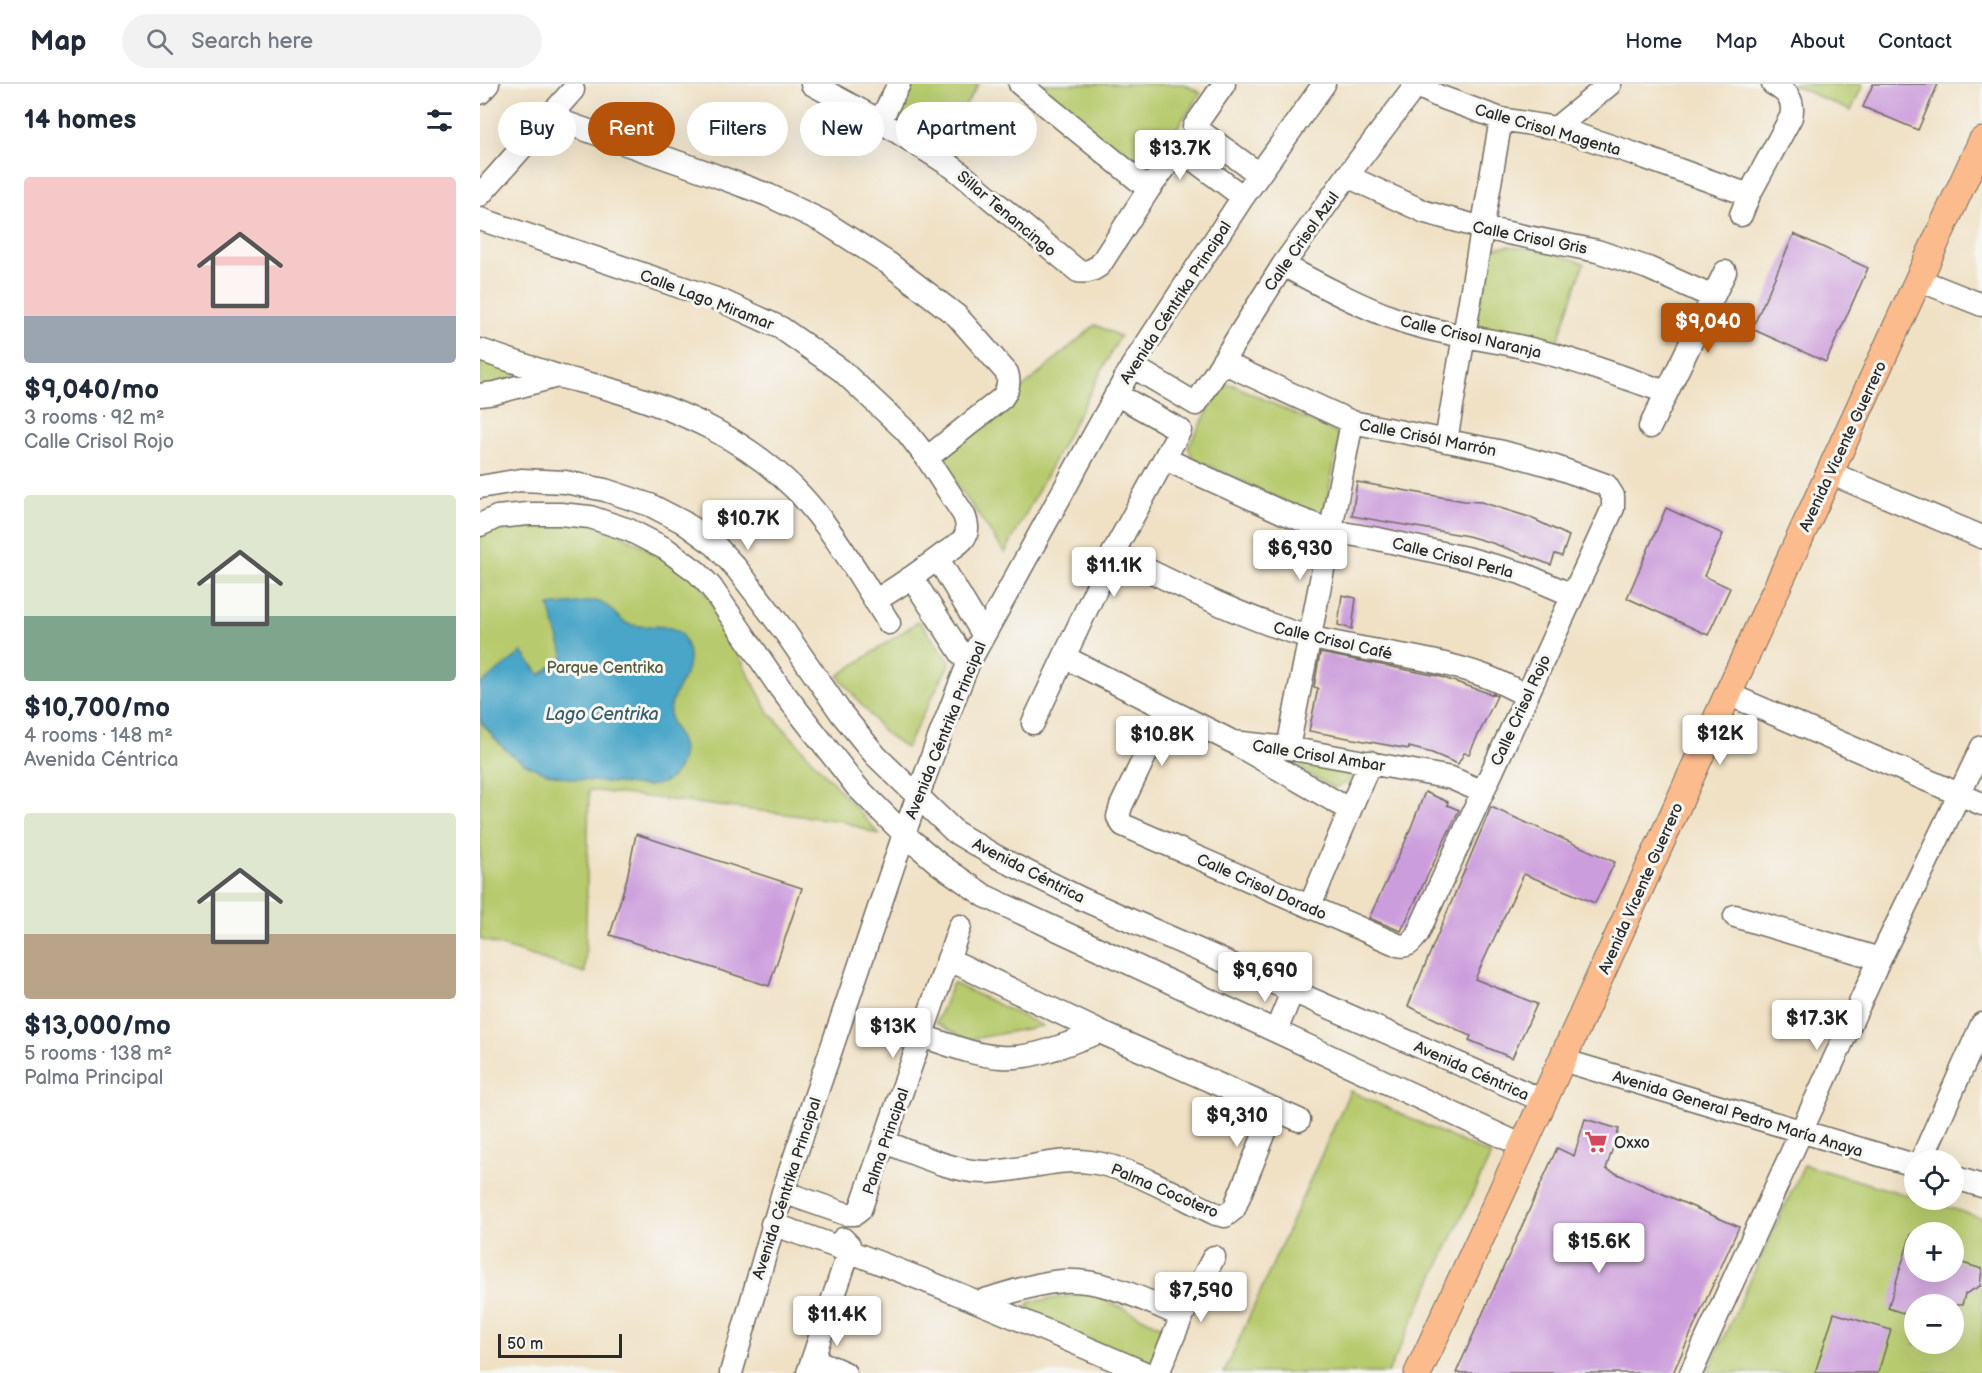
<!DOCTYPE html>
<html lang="en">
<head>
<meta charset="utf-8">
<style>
	body { margin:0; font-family:"Balsamiq Sans",sans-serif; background:#f2f2f3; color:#1f2937; height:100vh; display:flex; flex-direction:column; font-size:22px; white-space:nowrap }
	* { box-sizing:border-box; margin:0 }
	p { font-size:20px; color:#747a83 }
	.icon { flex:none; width:33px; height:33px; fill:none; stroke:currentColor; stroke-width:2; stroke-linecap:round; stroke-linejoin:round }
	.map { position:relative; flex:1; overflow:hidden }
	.drawer { display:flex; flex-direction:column; background:#fff; width:480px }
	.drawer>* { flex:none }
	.hud { position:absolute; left:18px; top:18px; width:570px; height:54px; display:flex; gap:12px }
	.tools { position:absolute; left:1424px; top:1066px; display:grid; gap:12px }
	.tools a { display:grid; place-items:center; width:60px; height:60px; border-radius:50%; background:#fff; box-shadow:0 6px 24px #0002; font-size:30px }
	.scale { position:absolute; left:18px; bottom:15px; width:124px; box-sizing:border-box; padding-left:6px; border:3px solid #2b2b2b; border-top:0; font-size:16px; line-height:21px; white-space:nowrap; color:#2b2b2b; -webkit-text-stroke:4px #f6f6f2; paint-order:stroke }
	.price { position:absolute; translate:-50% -51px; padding:0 14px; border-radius:6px; background:#fff; color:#222; font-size:20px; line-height:39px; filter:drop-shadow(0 2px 3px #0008) }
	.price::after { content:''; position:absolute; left:50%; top:36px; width:18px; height:14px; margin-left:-9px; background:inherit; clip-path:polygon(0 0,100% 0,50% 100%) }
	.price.current { background:#b45309; color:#fff }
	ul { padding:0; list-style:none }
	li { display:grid; align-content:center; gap:12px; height:318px; padding:0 24px }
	li span { display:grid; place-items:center; height:186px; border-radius:6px; color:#555 }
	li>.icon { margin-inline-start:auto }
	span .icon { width:108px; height:108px; fill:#fffc; stroke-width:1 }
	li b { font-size:26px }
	h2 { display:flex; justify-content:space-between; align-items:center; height:72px; padding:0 24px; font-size:26px }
	.chip { padding:0 21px; border-radius:27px; background:#fff; box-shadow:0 6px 24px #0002; font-size:21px; line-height:54px }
	.chip.current { background:#b45309; color:#fff }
	header { display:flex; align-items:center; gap:36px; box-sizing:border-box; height:84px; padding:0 30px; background:#fff; border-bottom:2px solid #e0e1e3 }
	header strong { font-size:28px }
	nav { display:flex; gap:33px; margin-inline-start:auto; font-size:21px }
	.search { width:420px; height:54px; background:#f2f2f3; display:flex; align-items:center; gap:15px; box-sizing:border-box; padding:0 21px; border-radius:33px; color:#747a83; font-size:22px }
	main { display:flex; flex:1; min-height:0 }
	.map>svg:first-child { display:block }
	.green { fill:#b7ca6d; stroke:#717a4c; stroke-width:1.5; fill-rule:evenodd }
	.water { fill:#49a6c8; stroke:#3a687a; stroke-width:1.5 }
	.building { fill:#cc9ddc }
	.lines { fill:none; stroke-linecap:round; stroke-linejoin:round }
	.minor-casing { stroke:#706b61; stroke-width:25 }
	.major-casing { stroke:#706b61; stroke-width:29 }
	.minor { stroke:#fff; stroke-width:22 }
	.major { stroke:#fbbb8c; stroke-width:27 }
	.labels { text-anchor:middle; stroke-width:6; stroke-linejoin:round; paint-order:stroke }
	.street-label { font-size:16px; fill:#2b2b2b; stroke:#f6f6f2 }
	.park-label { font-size:16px; fill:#555b3f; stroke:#f6f6f2 }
	.poi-label { font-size:16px; fill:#2b2b2b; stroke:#f6f6f2; text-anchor:start }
	.water-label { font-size:18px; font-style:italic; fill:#375c6a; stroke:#f6f6f2 }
</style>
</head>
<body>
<header>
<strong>Map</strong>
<div class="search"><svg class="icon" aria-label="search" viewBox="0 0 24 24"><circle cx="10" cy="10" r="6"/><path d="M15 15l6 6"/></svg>Search here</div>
<nav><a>Home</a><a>Map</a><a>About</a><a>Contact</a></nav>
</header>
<main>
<section class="drawer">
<h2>14 homes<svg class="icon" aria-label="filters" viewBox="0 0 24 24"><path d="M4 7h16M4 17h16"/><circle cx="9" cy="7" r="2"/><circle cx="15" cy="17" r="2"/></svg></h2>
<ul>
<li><span style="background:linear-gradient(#f6c9c9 75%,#9aa5b1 0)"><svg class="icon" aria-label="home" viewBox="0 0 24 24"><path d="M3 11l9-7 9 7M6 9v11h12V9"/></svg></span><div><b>$9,040/mo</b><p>3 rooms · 92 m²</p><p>Calle Crisol Rojo</p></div></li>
<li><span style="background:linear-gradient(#dfe7d0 65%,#7fa58c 0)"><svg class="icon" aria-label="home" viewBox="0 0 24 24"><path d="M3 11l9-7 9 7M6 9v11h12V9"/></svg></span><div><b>$10,700/mo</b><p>4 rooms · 148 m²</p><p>Avenida Céntrica</p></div></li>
<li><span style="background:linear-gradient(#dfe7d0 65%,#b9a48a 0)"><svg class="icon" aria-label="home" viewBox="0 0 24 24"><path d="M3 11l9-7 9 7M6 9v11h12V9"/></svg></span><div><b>$13,000/mo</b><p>5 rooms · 138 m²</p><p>Palma Principal</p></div></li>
</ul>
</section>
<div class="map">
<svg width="1502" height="1289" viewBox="0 0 1502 1289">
	<rect width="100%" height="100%" fill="#f6f6f2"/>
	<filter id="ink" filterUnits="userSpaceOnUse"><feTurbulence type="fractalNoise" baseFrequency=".0167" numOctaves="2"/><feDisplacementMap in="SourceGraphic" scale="12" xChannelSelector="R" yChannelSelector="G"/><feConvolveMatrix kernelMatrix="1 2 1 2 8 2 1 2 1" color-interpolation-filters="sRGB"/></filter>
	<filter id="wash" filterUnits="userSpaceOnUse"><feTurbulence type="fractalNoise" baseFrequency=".008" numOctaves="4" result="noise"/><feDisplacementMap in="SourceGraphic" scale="24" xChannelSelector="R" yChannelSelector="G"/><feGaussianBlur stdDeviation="1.35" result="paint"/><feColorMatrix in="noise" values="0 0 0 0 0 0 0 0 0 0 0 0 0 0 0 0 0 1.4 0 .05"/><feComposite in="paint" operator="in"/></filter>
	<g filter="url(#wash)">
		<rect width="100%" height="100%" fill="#f0e1c5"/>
		<path class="green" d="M433 0H499L458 65 413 36Z
			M548 0H704L721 9 665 90Z
			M1310 0H1383L1371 27Z
			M1030 162 1068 168 1104 179 1076 262 999 243 996 237 1011 169 1017 163Z
			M615 241 640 252 525 469 460 376Z
			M0 276 35 289V294L0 305Z
			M746 301H753L860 351 844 430 836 432 713 374 708 363 740 305Z
			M111 435 215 489 288 627 400 751 362 737 109 706 105 889 0 855V448L18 436Z
			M439 537 470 578 426 664 404 648 358 592Z
			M815 674 871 686 872 690 869 698 854 704 826 689 815 678Z
			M473 899 563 942 487 956 456 939Z
			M870 1007 1011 1071 908 1289H744Z
			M1324 1081 1434 1113V1116H1445L1502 1134V1289H1227ZM1434 1149H1473V1188H1434ZM1434 1221H1473V1260H1434Z
			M611 1209 689 1246 670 1283 545 1228 550 1218Z"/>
		<path class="water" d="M115 517C131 519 134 534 148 540 163 546 188 537 201 550 204 553 205 558 207 562 216 587 193 603 190 626 188 640 198 648 202 660 205 673 198 689 188 696 174 706 151 700 135 699 85 695 44 692 12 651 9 647 3 642 1 637 0 630 0 609 0 601L42 568 60 591 84 573 69 522Z"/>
		<g id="blocks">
			<path class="building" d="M1393 0H1458L1438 46 1383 23Z
				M1314 150 1388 184 1346 278 1272 245Z
				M877 398 984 417 1001 418 1049 433 1089 452 1082 472 1075 470 1071 481 1012 459 988 452 872 432Z
				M1186 424 1243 450 1224 492 1250 504 1228 551 1147 514Z
				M862 511 876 514 872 545 858 541Z
				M840 569 958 592 1017 612 989 670 984 669 978 680 952 669 929 663V665L829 647 838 604 834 603Z
				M945 708 968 718 967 721 979 726 921 847 889 834 926 756Z
				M1011 723 1135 778 1115 819 1044 790 995 895 1057 920 1032 974 989 956 991 952 928 922Z
				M156 750 322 804 289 902 130 851 147 794Z
				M1105 1035 1139 1045 1126 1085 1259 1143 1193 1289H976L1077 1064 1094 1072Z
				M1431 1150H1434V1188H1473V1176L1502 1185 1500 1202 1485 1210 1482 1221H1434V1233L1408 1224Z
				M1354 1229 1411 1246 1398 1289H1335Z"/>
		</g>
	</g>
	<g filter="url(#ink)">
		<use href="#blocks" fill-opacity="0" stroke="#706b61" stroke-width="1.5"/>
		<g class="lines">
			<g class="minor-casing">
				<path id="minor" d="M332 0 400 37 474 84 598 187C607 189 613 186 620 181L669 105 699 65 763 113
					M540 0 669 105
					M744 0 714 43 779 90
					M936 1 958 12 1021 35 1076 44 1152 69 1269 111
					M0 9 8 0
					M69 33 226 88 288 111 344 138 408 179 477 232 527 289C530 298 528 306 522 314L447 374
					M400 37 419 0
					M1076 44 1130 0
					M867 92 945 128 1003 144 1117 167 1168 184 1233 213
					M0 111 93 6
					M1261 131 1269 111 1311 33C1315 16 1307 8 1293 0
					M0 135 242 217 301 244 361 286 426 347 447 374 484 431C487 439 489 447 484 454 480 460 471 465 465 469 443 486 419 502 395 517
					M803 181C839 200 875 220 913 234 953 249 996 253 1038 262 1088 273 1137 291 1186 308
					M1439 196 1502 221
					M0 266C26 275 52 284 78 292 97 297 117 301 136 307 203 327 265 355 315 405 353 444 380 493 409 539
					M652 282 716 320 803 181 867 92 937 0
					M0 311 15 309 78 292
					M1170 343 1245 188
					M966 357 1021 35
					M685 375 804 429 851 447 898 455 990 475 1041 489 1092 511
					M1350 389 1502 453
					M0 403 41 396 85 398 125 406 170 421 203 438 235 461 257 485 305 548 361 629 396 672 475 748 515 772 602 815 1064 1017
					M0 441 17 433 48 430H80L110 433 149 446 186 465 217 488 231 503 300 604 377 703 424 750 459 780 505 812 1043 1062
					M633 469C697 500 759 533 826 552 885 568 948 571 1005 592 1019 597 1033 605 1046 611
					M458 475 503 550
					M432 494 488 580
					M584 573 753 658 808 664 971 694 1003 708
					M1248 610 1502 720
					M687 626 641 722 638 733 643 741 918 861C928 864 931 858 937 851L1133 424V412L1126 401 1076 383 1023 368 872 338 742 278
					M553 639 633 469 700 346 636 310
					M759 662 870 726
					M808 664 872 338
					M830 822 890 678
					M1255 832 1400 875
					M468 875 620 948 819 1036
					M796 947 812 908
					M442 952C467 960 493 971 520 973 554 976 588 959 620 948
					M1082 976 1434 1081
					M405 1058C434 1069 473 1088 505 1088 540 1088 575 1073 610 1078 651 1083 698 1112 736 1130L745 1132 754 1125 794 1026
					M1441 1077 1502 940
					M1473 1093 1502 1102
					M303 1108 366 1130H375L380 1126 480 842
					M292 1140C419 1183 542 1236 665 1289
					M498 1218C526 1210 555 1199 583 1197 625 1195 664 1216 702 1232
					M333 1275 365 1289
					M251 1289 303 1108 424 750 457 659 488 580 652 282 763 113 844 0
					M328 1289 369 1167V1161L363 1155
					M678 1289 702 1232 734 1173
					M1211 1289 1400 875 1502 663"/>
			</g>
			<g class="major-casing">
				<path id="major" d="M938 1289 1043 1062 1248 610 1502 57"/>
			</g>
			<use href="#minor" class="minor"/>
			<use href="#major" class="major"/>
		</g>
	</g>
	<defs>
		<g id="supermarket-bare" transform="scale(1.8)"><path d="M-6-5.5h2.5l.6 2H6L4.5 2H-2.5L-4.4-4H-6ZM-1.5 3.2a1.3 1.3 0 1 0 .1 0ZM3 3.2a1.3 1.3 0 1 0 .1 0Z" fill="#d1495b" stroke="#f6f6f2" stroke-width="2.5" paint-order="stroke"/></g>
	</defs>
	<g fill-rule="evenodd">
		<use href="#supermarket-bare" x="1116" y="1058"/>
	</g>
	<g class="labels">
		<g class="street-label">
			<text transform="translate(1068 45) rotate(16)" y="6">Calle Crisol Magenta</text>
			<text transform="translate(527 129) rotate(40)" y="6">Sillar Tenancingo</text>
			<text transform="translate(1050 153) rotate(11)" y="6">Calle Crisol Gris</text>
			<text transform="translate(821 157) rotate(-55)" y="6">Calle Crisol Azul</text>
			<text transform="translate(227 215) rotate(21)" y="6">Calle Lago Miramar</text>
			<text transform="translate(695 218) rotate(-57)" y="6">Avenida Céntrika Principal</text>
			<text transform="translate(991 252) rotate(13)" y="6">Calle Crisol Naranja</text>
			<text transform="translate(948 353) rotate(11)" y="6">Calle Crisól Marrón</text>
			<text transform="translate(1362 362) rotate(-65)" y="6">Avenida Vicente Guerrero</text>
			<text transform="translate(973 473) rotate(14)" y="6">Calle Crisol Perla</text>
			<text transform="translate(853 556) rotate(13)" y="6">Calle Crisol Café</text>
			<text transform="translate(1040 626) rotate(-65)" y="6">Calle Crisol Rojo</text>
			<text transform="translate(465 646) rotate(-68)" y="6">Avenida Céntrika Principal</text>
			<text transform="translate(839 671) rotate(9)" y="6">Calle Crisol Ambar</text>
			<text transform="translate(549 786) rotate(27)" y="6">Avenida Céntrica</text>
			<text transform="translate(782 802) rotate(24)" y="6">Calle Crisol Dorado</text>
			<text transform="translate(1160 804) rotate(-66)" y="6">Avenida Vicente Guerrero</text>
			<text transform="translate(992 986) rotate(24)" y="6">Avenida Céntrica</text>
			<text transform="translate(1258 1029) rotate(17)" y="6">Avenida General Pedro María Anaya</text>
			<text transform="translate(405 1057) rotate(-71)" y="6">Palma Principal</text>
			<text transform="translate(306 1104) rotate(-72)" y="6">Avenida Céntrika Principal</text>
			<text transform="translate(685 1106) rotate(23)" y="6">Palma Cocotero</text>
		</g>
		<g class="park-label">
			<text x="125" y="589">Parque Centrika</text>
		</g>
		<g class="poi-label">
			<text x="1134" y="1064">Oxxo</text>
		</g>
		<g class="water-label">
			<text x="122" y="636">Lago Centrika</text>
		</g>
	</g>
</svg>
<div class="tools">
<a><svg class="icon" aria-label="locate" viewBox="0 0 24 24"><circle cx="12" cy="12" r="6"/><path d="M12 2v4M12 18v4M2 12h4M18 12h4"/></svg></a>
<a>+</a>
<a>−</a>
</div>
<div class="scale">50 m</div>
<b class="price" style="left:700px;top:97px">$13.7K</b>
<b class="price current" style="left:1228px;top:270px">$9,040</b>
<b class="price" style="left:268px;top:467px">$10.7K</b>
<b class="price" style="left:820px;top:497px">$6,930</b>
<b class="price" style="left:634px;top:514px">$11.1K</b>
<b class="price" style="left:1240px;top:682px">$12K</b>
<b class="price" style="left:682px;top:683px">$10.8K</b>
<b class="price" style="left:785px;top:919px">$9,690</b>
<b class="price" style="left:1337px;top:967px">$17.3K</b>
<b class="price" style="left:413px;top:975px">$13K</b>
<b class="price" style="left:757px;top:1064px">$9,310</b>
<b class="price" style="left:1119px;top:1190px">$15.6K</b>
<b class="price" style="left:721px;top:1239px">$7,590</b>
<b class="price" style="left:357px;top:1263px">$11.4K</b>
<div class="hud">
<a class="chip">Buy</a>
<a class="chip current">Rent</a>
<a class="chip">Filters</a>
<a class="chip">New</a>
<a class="chip">Apartment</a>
</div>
</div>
</main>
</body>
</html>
